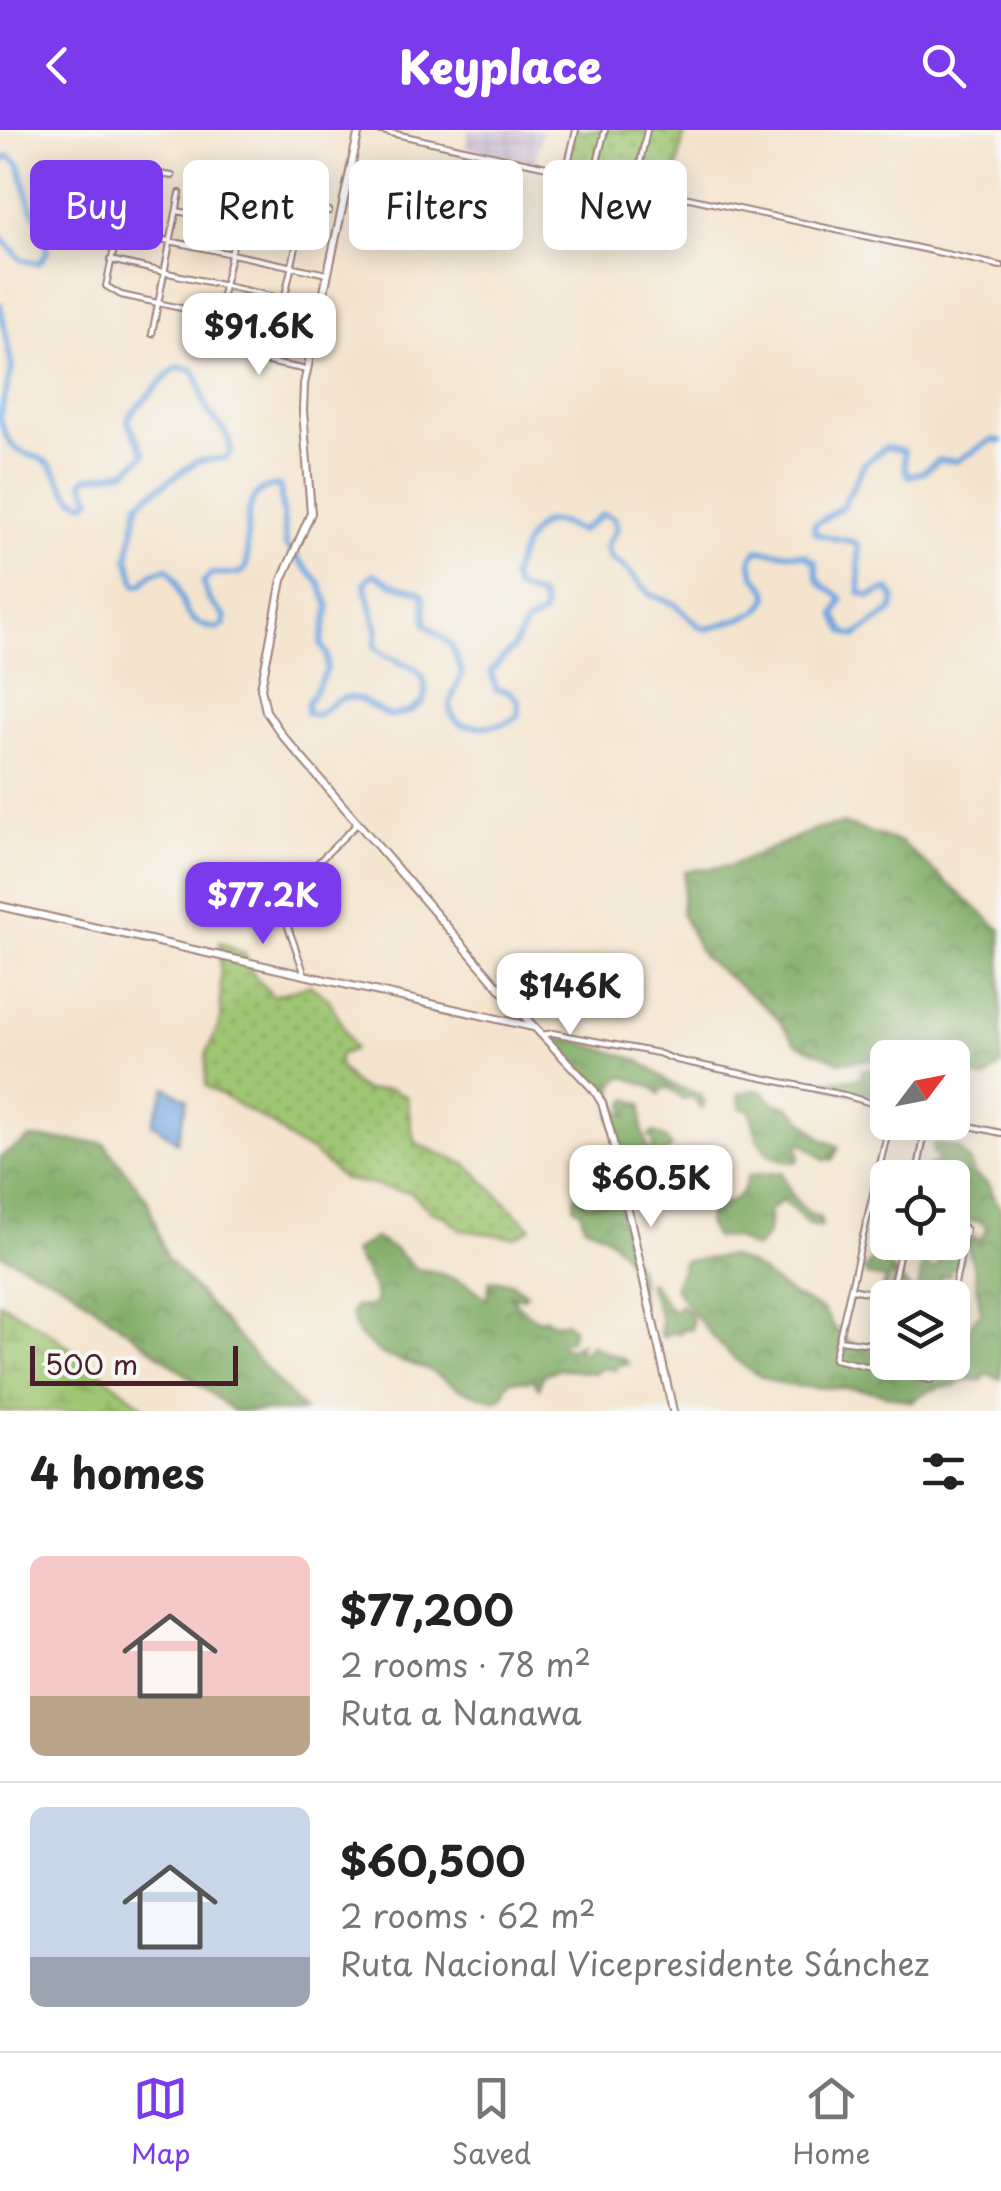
<!DOCTYPE html>
<html lang="en">
<head>
<meta charset="utf-8">
<style>
	body { margin:0; font-family:"Playpen Sans",sans-serif; background:#f6f6f6; color:#222; height:100vh; display:flex; flex-direction:column; font-size:38px; white-space:nowrap }
	* { box-sizing:border-box; margin:0 }
	p { font-size:32px; color:#767676 }
	.icon { flex:none; width:55px; height:55px; fill:none; stroke:currentColor; stroke-width:2; stroke-linecap:round; stroke-linejoin:round }
	.map { position:relative; height:1281px; overflow:hidden }
	.side { display:flex; flex-direction:column; background:#fff; flex:1 }
	.side>* { flex:none }
	.hud { position:absolute; left:30px; top:30px; width:942px; height:90px; display:flex; gap:20px }
	.needle { width:65px; rotate:58deg }
	.controls { position:absolute; left:870px; top:910px; display:grid; gap:20px }
	.controls a { display:grid; place-items:center; width:100px; height:100px; border-radius:15px; background:#fff; box-shadow:0 5px 25px #0003; font-size:50px }
	.scale { position:absolute; left:30px; bottom:25px; width:208px; box-sizing:border-box; padding-left:10px; border:5px solid #4a1f2b; border-top:0; font-size:28px; line-height:35px; white-space:nowrap; color:#4a1f2b; -webkit-text-stroke:8px #f6f6f2; paint-order:stroke }
	.price { position:absolute; translate:-50% -85px; padding:0 22px; border-radius:20px; background:#fff; color:#222; font-size:32px; line-height:65px; filter:drop-shadow(0 2px 5px #0008) }
	.price::after { content:''; position:absolute; left:50%; top:60px; width:30px; height:22px; margin-left:-15px; background:inherit; clip-path:polygon(0 0,100% 0,50% 100%) }
	.price.on { background:#7c3aed; color:#fff }
	ul { padding:0; list-style:none }
	li { display:flex; align-items:center; gap:30px; height:250px; padding:0 30px }
	li+li { border-top:2px solid #e0e0e0 }
	li span { display:grid; place-items:center; flex:none; width:280px; height:200px; border-radius:15px; color:#555 }
	li>.icon { margin-inline-start:auto }
	span .icon { width:120px; height:120px; fill:#fffc; stroke-width:1 }
	li b { font-size:42px }
	h2 { display:flex; justify-content:space-between; align-items:center; height:120px; padding:0 30px; font-size:42px }
	.pill { padding:0 35px; border-radius:15px; background:#fff; box-shadow:0 5px 25px #0003; font-size:35px; line-height:90px }
	.pill.on { background:#7c3aed; color:#fff }
	header { display:flex; justify-content:space-between; align-items:center; height:130px; padding:0 30px; background:#7c3aed; color:#fff; font-size:45px; font-weight:800 }
	.dock { display:flex; justify-content:space-around; align-items:center; height:140px; border-top:2px solid #e0e0e0; background:#fff; font-size:28px; color:#767676 }
	.dock a { display:grid; justify-items:center; gap:5px }
	.dock .on { color:#7c3aed }
	.map>svg:first-child { display:block }
	.industrial { fill:url(#industrial-grid) }
	.grass { fill:url(#grass-dots); stroke:#74724e; stroke-width:2.5 }
	.forest { fill:url(#forest-crowns); stroke:#646548; stroke-width:2.5 }
	.wetland { fill:url(#wetland-marsh); stroke:#74724e; stroke-width:2.5 }
	.water { fill:#72a8e0; stroke:#5e6486; stroke-width:2.5 }
	.lines { fill:none; stroke-linecap:round; stroke-linejoin:round }
	.river { stroke:#72a8e0; stroke-width:6 }
	.minor-casing { stroke:#9f827c; stroke-width:8 }
	.tertiary-casing { stroke:#9f827c; stroke-width:10 }
	.minor { stroke:#fff; stroke-width:4 }
	.tertiary { stroke:#fff; stroke-width:6 }
</style>
</head>
<body>
<header><svg class="icon" aria-label="back" viewBox="0 0 24 24"><path d="M15 5l-7 7 7 7"/></svg>Keyplace<svg class="icon" aria-label="search" viewBox="0 0 24 24"><circle cx="10" cy="10" r="6"/><path d="M15 15l6 6"/></svg></header>
<div class="map">
<svg width="1001" height="1281" viewBox="0 0 1001 1281">
	<defs>
		<pattern id="industrial-grid" width="8" height="8" patternUnits="userSpaceOnUse" patternTransform="scale(2.5)"><rect width="8" height="8" fill="#ccbed4"/><path d="M0 4h8M4 0v8" fill="none" stroke="#b1a3b6"/></pattern>
		<pattern id="grass-dots" width="8" height="8" patternUnits="userSpaceOnUse" patternTransform="scale(2.5)"><rect width="8" height="8" fill="#9fc672"/><path d="M2 2h.1M6 6h.1" fill="none" stroke="#84a05e" stroke-width="1.8" stroke-linecap="round"/></pattern>
		<pattern id="forest-crowns" width="20" height="18" patternUnits="userSpaceOnUse" patternTransform="scale(2.5)"><rect width="20" height="18" fill="#7fab64"/><path d="M2 6a3 3 0 1 1 6 0M12 15a3 3 0 1 1 6 0" fill="none" stroke="#6a8b53"/></pattern>
		<pattern id="wetland-marsh" width="20" height="14" patternUnits="userSpaceOnUse" patternTransform="scale(2.5)"><rect width="20" height="14" fill="#9fc672"/><path d="M1 5h8M5 5V1M11 12h8M15 12V8" fill="none" stroke="#84a05e"/></pattern>
	</defs>
	<rect width="100%" height="100%" fill="#f6f6f2"/>
	<filter id="ink" filterUnits="userSpaceOnUse"><feTurbulence type="fractalNoise" baseFrequency=".01" numOctaves="2"/><feDisplacementMap in="SourceGraphic" scale="20" xChannelSelector="R" yChannelSelector="G"/><feConvolveMatrix kernelMatrix="1 2 1 2 8 2 1 2 1" color-interpolation-filters="sRGB"/></filter>
	<filter id="wash" filterUnits="userSpaceOnUse"><feTurbulence type="fractalNoise" baseFrequency=".0048" numOctaves="4" result="noise"/><feDisplacementMap in="SourceGraphic" scale="40" xChannelSelector="R" yChannelSelector="G"/><feGaussianBlur stdDeviation="2.25" result="paint"/><feColorMatrix in="noise" values="0 0 0 0 0 0 0 0 0 0 0 0 0 0 0 0 0 1.4 0 .05"/><feComposite in="paint" operator="in"/></filter>
	<g filter="url(#wash)">
		<rect width="100%" height="100%" fill="#f4e4ce"/>
		<path class="industrial" d="M469 0H542L535 34 466 17Z"/>
		<path class="grass" d="M574 0H685L672 62 565 40Z
			M220 812 245 825 252 843 273 866 309 855 329 869 354 919 339 925V936L352 952 365 961 390 959 407 967C410 985 409 997 417 1014L468 1035 531 1098 515 1107 461 1100 446 1087 429 1080 411 1062C387 1061 368 1051 344 1050L312 1021 295 1014 273 995 206 956V925L221 889Z"/>
		<path class="forest" d="M844 694 901 712 1001 800V936L985 949 953 939 952 928 895 927 840 932 796 913 773 883 703 827 681 783 685 741 730 736 816 699Z
			M552 908 571 909 638 930 675 956 702 965 700 970 705 971 702 979 692 967 682 969 669 958 660 960V964L652 957 623 946 614 954 613 963 604 960Z
			M868 939 887 950V965L884 968 845 962 824 955 825 951 861 948 863 940Z
			M755 960 764 962 774 973 788 976 822 1009 839 1017 832 1030H824L803 1013 797 1016 800 1025 797 1032C759 1031 758 1011 750 980L741 978 738 964Z
			M628 969 642 974V998L648 1020 653 1021V1009L649 1006 653 1002 666 1009 671 1017C660 1031 648 1026 634 1027L640 1039 633 1046 628 1064 618 1057V1010L611 986 615 978 628 986 624 975Z
			M31 1008 104 1013 147 1069 166 1127 304 1281H234L66 1155 0 1124V1027Z
			M938 1013 958 1018 970 1032 974 1044 988 1054 1001 1080V1249L984 1244 983 1250H965L956 1256 940 1257 922 1264 913 1272C890 1267 869 1258 844 1258 813 1257 783 1260 754 1243 721 1223 698 1188 674 1158L684 1131 729 1126 753 1136 791 1164 823 1180 840 1206 857 1216 887 1221 888 1232H952L953 1223 967 1220C965 1206 969 1192 981 1183L974 1139 967 1116 975 1106 978 1113 987 1098 980 1091H968L957 1069 953 1068V1060L966 1057 962 1049 920 1047 924 1038 939 1031 933 1023V1014Z
			M782 1042C788 1060 801 1083 820 1087L822 1097 809 1095 783 1070 769 1081C771 1095 767 1112 754 1119L733 1107 715 1108 707 1094 710 1081C732 1070 743 1070 748 1045Z
			M582 1060 585 1074 617 1072 620 1075 626 1117 639 1142 641 1179C634 1168 636 1160 633 1147 628 1122 608 1103 584 1095L580 1080 574 1077V1068Z
			M375 1108 394 1119 416 1139 433 1141 468 1154 487 1169 490 1150 511 1152 527 1164 523 1168 510 1165C517 1176 529 1186 541 1190L546 1188 552 1193 565 1192 573 1199 570 1210 560 1212V1215L568 1219 580 1213 577 1221H586L591 1214C602 1224 619 1222 629 1234L618 1235 616 1240 603 1238 594 1243 559 1239 543 1245 539 1258 532 1248 528 1251 512 1250 507 1255 504 1266 495 1271 458 1258 427 1239 382 1225 359 1206 351 1185 354 1177 370 1176 376 1171 374 1158 353 1122Z
			M932 1113H945L947 1116 962 1120V1129L957 1137 951 1138 949 1146H940L943 1160 955 1161 953 1171 945 1164 939 1168 923 1167 926 1164C912 1161 903 1170 889 1163L895 1149 891 1143 887 1156 883 1158 886 1149 867 1146 864 1140 871 1130C892 1130 897 1147 911 1160H918L922 1138 919 1132 926 1131 932 1140 939 1135Z
			M647 1153H652C661 1163 664 1175 675 1181L680 1174C690 1184 695 1185 691 1200L681 1198V1203H669L664 1207 660 1205 661 1188Z"/>
		<path class="wetland" d="M0 1172 52 1204 149 1281H0Z"/>
		<path class="water" d="M166 957 187 969 177 1012 152 993Z"/>
		<g class="lines">
			<path class="river" d="M0 33 8 26 19 34 30 74 45 104 47 123 39 133 22 130 0 106
				M0 174 12 238 0 285
				M0 288C3 299 6 309 14 317 24 327 39 324 49 334 63 347 64 370 86 373L91 369 83 352 86 348 126 341 145 324 128 292 129 286 171 242 179 237 193 240C203 252 200 266 207 279 216 294 230 302 231 322L226 328 197 331 139 372 128 428 136 455H141L153 443 167 438C188 460 173 493 217 499L224 494 225 487 209 470 203 453 211 444H238L246 438C251 412 235 356 280 356L286 416 319 452 329 476 321 513 327 525V540L307 574V583L316 585C324 581 329 575 336 571 357 559 372 580 390 586L409 582 423 572C435 528 392 539 375 516L377 499 365 453 373 444C382 447 387 453 396 455 429 466 422 455 426 494L451 515 462 542C458 562 437 578 462 595 480 597 506 599 519 584L518 570 509 561 496 559 491 541 514 517 525 495 543 484 544 478 540 467 516 458 512 448C517 430 531 387 556 392 564 393 572 399 580 401L603 384 614 388 617 398 606 416 610 428 625 438 651 465 675 474 700 497 708 499 753 484 762 477 768 467 767 460 754 444 751 430 757 420 805 425 816 433C816 462 826 452 842 469L835 485 844 502 855 506 892 481 895 469 888 459 870 466 860 463 858 415C846 406 829 411 815 402L814 395 843 376 864 334 886 317 904 321 905 340 909 346 923 342 939 330 957 331 992 310 1001 311"/>
		</g>
	</g>
	<g filter="url(#ink)">
		<g class="lines">
			<g class="minor-casing">
				<path id="minor" d="M377 0 1001 136
					M566 42 576 0
					M172 46 131 39 106 156 121 165 314 207
					M593 49 605 0
					M635 57 647 0
					M248 62 329 81
					M177 81 298 106
					M117 100 327 144
					M110 130 284 169
					M152 204 180 63
					M213 206 238 93
					M219 222 307 240
					M270 232 305 77
					M305 845 279 771 358 693
					M542 905 553 903 658 923 676 930 844 965 888 978
					M890 992 834 1229 931 1250 937 1232
					M952 992 1001 1003
					M919 1035 926 1048
					M916 1048 927 992
					M952 1083 966 1100 952 1169
					M852 1159 892 1168
					M890 1168 902 1112
					M839 1210 879 1215
					M874 1238 888 1178"/>
			</g>
			<g class="tertiary-casing">
				<path id="tertiary" d="M359 0 304 254 303 281 311 383 282 450 261 558 266 581 282 605 523 885 594 960 602 973 611 1004 673 1281
					M0 776 533 897"/>
			</g>
			<use href="#minor" class="minor"/>
			<use href="#tertiary" class="tertiary"/>
		</g>
	</g>
</svg>
<div class="controls">
<a><svg class="needle" viewBox="-14 -14 28 28"><path d="M0-13l5 13h-10z" fill="#e53935"/><path d="M0 13l5-13h-10z" fill="#767676"/></svg></a>
<a><svg class="icon" aria-label="locate" viewBox="0 0 24 24"><circle cx="12" cy="12" r="6"/><path d="M12 2v4M12 18v4M2 12h4M18 12h4"/></svg></a>
<a><svg class="icon" aria-label="layers" viewBox="0 0 24 24"><path d="M12 4l9 5-9 5-9-5zM3 14l9 5 9-5"/></svg></a>
</div>
<div class="scale">500 m</div>
<b class="price" style="left:259px;top:248px">$91.6K</b>
<b class="price on" style="left:263px;top:817px">$77.2K</b>
<b class="price" style="left:570px;top:908px">$146K</b>
<b class="price" style="left:651px;top:1100px">$60.5K</b>
<div class="hud">
<a class="pill on">Buy</a>
<a class="pill">Rent</a>
<a class="pill">Filters</a>
<a class="pill">New</a>
</div>
</div>
<section class="side">
<h2>4 homes<svg class="icon" aria-label="filters" viewBox="0 0 24 24"><path d="M4 7h16M4 17h16"/><circle cx="9" cy="7" r="2"/><circle cx="15" cy="17" r="2"/></svg></h2>
<ul>
<li><span style="background:linear-gradient(#f6c9c9 70%,#b9a48a 0)"><svg class="icon" aria-label="home" viewBox="0 0 24 24"><path d="M3 11l9-7 9 7M6 9v11h12V9"/></svg></span><div><b>$77,200</b><p>2 rooms · 78 m²</p><p>Ruta a Nanawa</p></div></li>
<li><span style="background:linear-gradient(#c9d6e8 75%,#9aa5b1 0)"><svg class="icon" aria-label="home" viewBox="0 0 24 24"><path d="M3 11l9-7 9 7M6 9v11h12V9"/></svg></span><div><b>$60,500</b><p>2 rooms · 62 m²</p><p>Ruta Nacional Vicepresidente Sánchez</p></div></li>
</ul>
</section>
<nav class="dock">
<a class="on"><svg class="icon" aria-label="map" viewBox="0 0 24 24"><path d="M3 6l6-2 6 2 6-2v14l-6 2-6-2-6 2zM9 4v14M15 6v14"/></svg>Map</a>
<a><svg class="icon" aria-label="saved" viewBox="0 0 24 24"><path d="M7 4h10v16l-5-4-5 4z"/></svg>Saved</a>
<a><svg class="icon" aria-label="home" viewBox="0 0 24 24"><path d="M3 11l9-7 9 7M6 9v11h12V9"/></svg>Home</a>
</nav>
</body>
</html>
